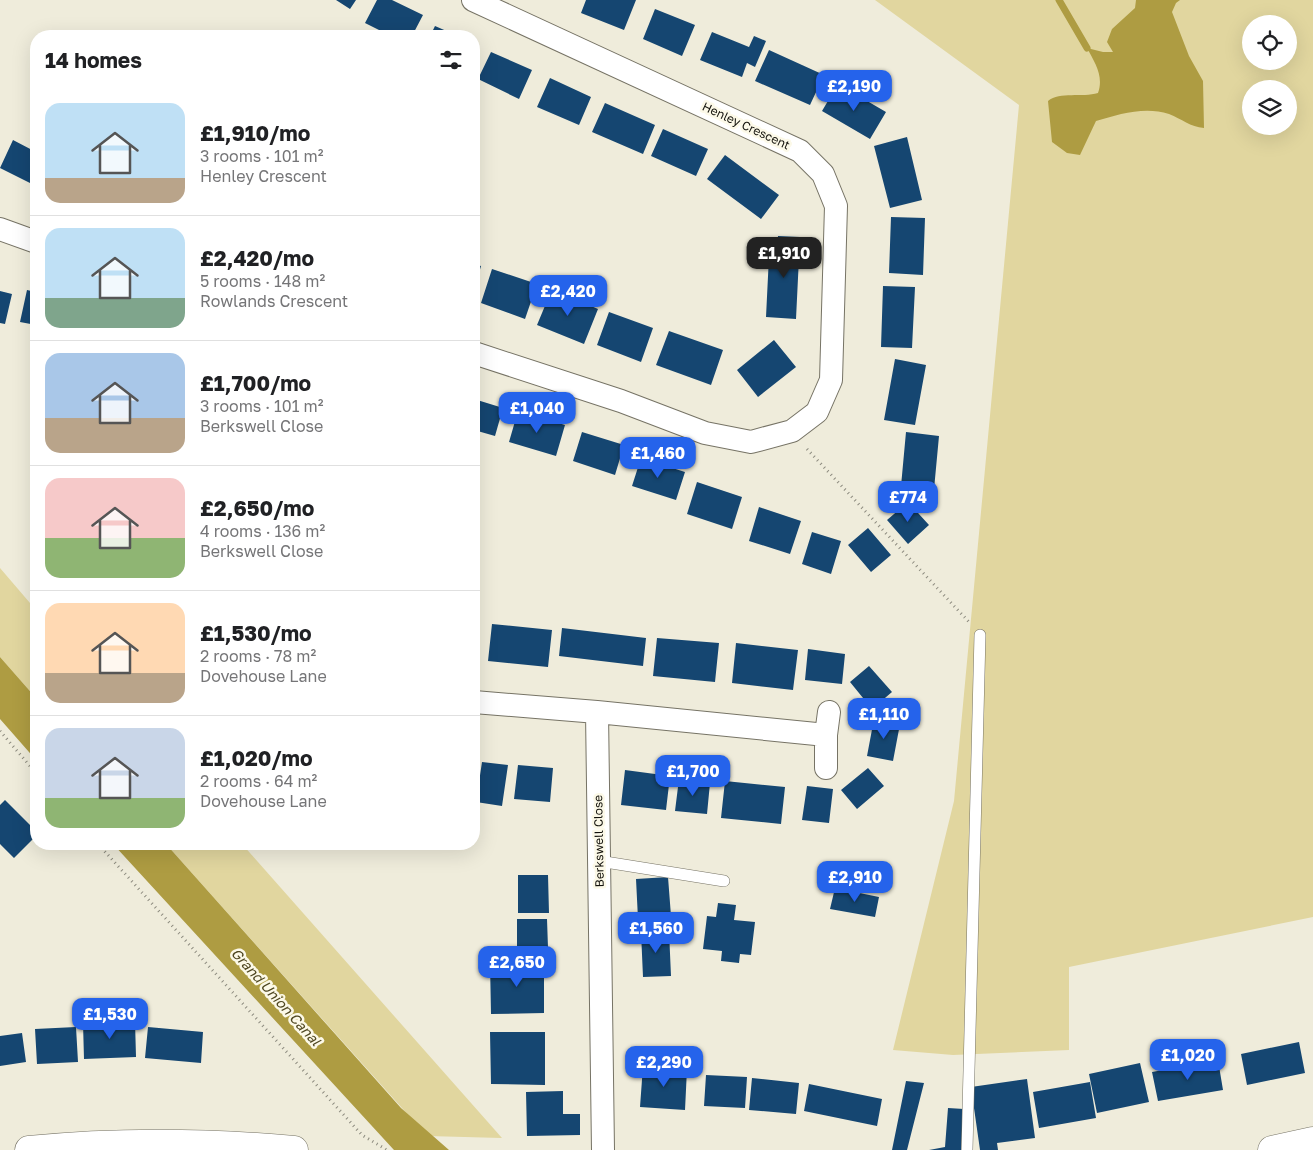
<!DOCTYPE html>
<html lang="en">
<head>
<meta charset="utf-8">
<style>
	body { margin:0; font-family:"Golos Text",sans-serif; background:#f2f2f2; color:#202124; height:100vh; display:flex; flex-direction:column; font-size:19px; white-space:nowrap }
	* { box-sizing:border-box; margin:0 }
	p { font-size:16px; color:#757577 }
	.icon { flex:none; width:28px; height:28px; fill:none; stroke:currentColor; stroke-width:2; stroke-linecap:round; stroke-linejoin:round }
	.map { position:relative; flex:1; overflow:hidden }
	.sheet { position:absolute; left:30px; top:30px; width:450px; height:820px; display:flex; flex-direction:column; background:#fff; border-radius:20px; box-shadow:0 5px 20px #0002 }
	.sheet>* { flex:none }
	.controls { position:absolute; left:1242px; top:15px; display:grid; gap:10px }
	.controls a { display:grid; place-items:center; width:55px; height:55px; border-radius:50%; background:#fff; box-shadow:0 5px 20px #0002; font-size:25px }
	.price { position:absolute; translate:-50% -42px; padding:0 11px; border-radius:10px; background:#2563eb; color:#fff; font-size:16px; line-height:32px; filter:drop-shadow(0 1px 2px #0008) }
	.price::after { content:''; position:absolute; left:50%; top:30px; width:15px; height:11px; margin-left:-8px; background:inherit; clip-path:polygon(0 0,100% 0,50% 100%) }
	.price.on { background:#222; color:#fff }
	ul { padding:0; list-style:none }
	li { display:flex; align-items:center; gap:15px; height:125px; padding:0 15px }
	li+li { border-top:1px solid #e0e0e0 }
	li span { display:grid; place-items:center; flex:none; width:140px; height:100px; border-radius:15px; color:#555 }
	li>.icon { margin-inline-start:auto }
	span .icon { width:60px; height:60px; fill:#fffc; stroke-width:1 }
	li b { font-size:21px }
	h2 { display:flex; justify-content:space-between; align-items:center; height:60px; padding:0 15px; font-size:21px }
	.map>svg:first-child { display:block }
	.green { fill:#e1d69f; fill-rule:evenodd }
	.water { fill:#ae9c42 }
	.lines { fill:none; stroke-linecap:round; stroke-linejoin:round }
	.stream { stroke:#ae9c42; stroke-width:7 }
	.building { fill:#154671 }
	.lane-casing { stroke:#767365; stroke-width:12 }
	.street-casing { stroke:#767365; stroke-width:24 }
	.secondary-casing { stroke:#767365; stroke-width:29 }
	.path { stroke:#8d8b7f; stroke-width:3; stroke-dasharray:1 4; stroke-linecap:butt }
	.lane { stroke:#fff; stroke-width:11 }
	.street { stroke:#fff; stroke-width:22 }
	.secondary { stroke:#fff; stroke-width:28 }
	.labels { text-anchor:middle; stroke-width:5; stroke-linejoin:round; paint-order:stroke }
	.street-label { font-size:12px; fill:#13120c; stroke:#fcf9e8 }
	.water-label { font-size:14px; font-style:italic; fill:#4f4721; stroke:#fcf9e8 }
</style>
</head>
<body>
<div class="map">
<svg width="1313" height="1150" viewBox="0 0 1313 1150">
	<rect width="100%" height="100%" fill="#efecdb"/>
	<path class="green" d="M875 0H1313V917L1069 967V1050L953 1055 893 1050 954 801 1019 105ZM1251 24H1289V61H1251ZM1251 89H1289V126H1251Z
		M0 568 36 610V698L0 657Z
		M166 844H242L502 1138 427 1136Z"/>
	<path class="water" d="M1136 0H1180L1176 3 1172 12 1189 56 1203 81 1204 128C1190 127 1182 119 1169 114 1145 106 1119 114 1096 121L1080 155 1067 153 1052 142 1048 101C1060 91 1082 98 1098 93 1104 76 1095 63 1087 48L1103 52H1113L1107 42 1112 29 1135 8Z
		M0 657 36 698V760L0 719Z
		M113 844H166L401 1108 449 1150H394Z"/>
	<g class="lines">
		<path class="stream" d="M1059 0 1087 48"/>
	</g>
	<path class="building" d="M336 0H356L350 9Z
		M377 0H392L423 15 412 36H391L365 23Z
		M586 0H636L624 30 581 13Z
		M655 9 695 25 682 56 643 39Z
		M435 26 458 36H430Z
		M712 32 749 47 754 36 766 41 755 67 747 63 742 77 700 60Z
		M769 50 824 75 810 105 755 81Z
		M491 52 532 70 519 99 478 79Z
		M550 78 591 97 579 125 537 107Z
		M838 84 886 112 870 139 822 111Z
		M605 103 655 125 643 154 592 132Z
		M663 129 708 149 696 176 651 156Z
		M907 137 922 200 890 208 874 146Z
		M13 140 36 152V186L0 168Z
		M725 155 779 195 761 219 707 179Z
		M891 217 925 218 923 275 889 273Z
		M778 236 800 237 796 319 766 317 769 256H777Z
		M474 264 481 266 474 290Z
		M492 269 537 284 525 319 481 303Z
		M883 286 915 287 912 348 881 347Z
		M552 289 598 309 584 344 537 325Z
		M27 290 36 292V325L20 322Z
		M0 291 12 294 5 324 0 323Z
		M609 312 653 328 641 362 597 345Z
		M669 331 723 350 711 385 656 365Z
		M774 340 796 367 758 397 737 370Z
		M895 359 926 365 915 425 884 420Z
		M474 399 503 408 495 436 474 430Z
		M518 411 565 425 556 456 509 442Z
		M582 432 624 445 615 475 573 461Z
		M906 432 939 436 933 500 900 497Z
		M641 458 685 472 676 500 632 486Z
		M697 482 742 497 732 529 687 514Z
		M908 502 929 525 908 544 887 520Z
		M759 507 801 521 790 554 749 541Z
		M868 528 891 555 871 572 848 545Z
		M812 532 841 541 831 574 802 564Z
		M492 624 552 630 548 667 488 661Z
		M562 628 646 638 643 666 559 656Z
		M657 638 719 643 715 682 653 676Z
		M736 643 798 650 793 690 732 683Z
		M808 649 845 654 842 684 805 680Z
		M869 666 892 692 872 709 850 682Z
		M874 719 900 724 893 761 867 756Z
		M482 762 508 765 502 806 476 802Z
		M518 765 553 768 550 802 514 799Z
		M868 768 884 786 857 809 841 790Z
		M625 770 670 776 666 810 621 805Z
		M679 779 710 783 707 814 675 811Z
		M725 781 785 787 781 824 721 818Z
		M807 786 833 789 829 823 802 820Z
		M5 800 36 831V836L14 858 0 844V805Z
		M518 875H548L549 913H518Z
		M668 877 671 916 638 919 636 879Z
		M835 888 879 897 875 917 830 909Z
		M718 903 736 905 734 920 755 922 751 955 740 954 739 963 721 961 722 951 703 949 707 916 716 917Z
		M517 919H547L548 948H517Z
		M669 931 671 976 643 977 641 932Z
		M490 963H544V1013L491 1014Z
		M135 1021 136 1057 84 1059 83 1023Z
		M76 1027 78 1062 37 1064 35 1029Z
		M148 1027 203 1032 201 1063 145 1058Z
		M490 1032H545V1085L491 1084Z
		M22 1033 26 1062 0 1066V1036Z
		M1299 1042 1305 1073 1247 1085 1241 1054Z
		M1218 1060 1223 1090 1158 1101 1152 1072Z
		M1140 1063 1149 1102 1097 1113 1089 1074Z
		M643 1066 687 1069 685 1110 640 1107Z
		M706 1075 747 1077 745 1108 704 1106Z
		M752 1078 799 1083 796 1114 749 1110Z
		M1027 1079 1035 1138 997 1143 998 1150H980L971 1087Z
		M906 1081 924 1083 907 1150H892Z
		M1090 1082 1096 1118 1039 1128 1033 1092Z
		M809 1084 882 1099 877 1126 804 1111Z
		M563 1091V1114H580V1135L527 1136 526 1092Z
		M948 1108 964 1109V1150H929L945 1147Z"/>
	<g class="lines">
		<g class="lane-casing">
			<path id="lane" d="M599 861 724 881
				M967 1150 980 635"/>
		</g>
		<g class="street-casing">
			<path id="street" d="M473 0 800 151 823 174 836 206 831 380 817 412 792 431 751 442 705 433 621 401 474 353
				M0 229 36 242
				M474 702 597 712 826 735
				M597 712 603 1150
				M826 768V735L829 712"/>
		</g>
		<g class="secondary-casing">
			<path id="secondary" d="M29 1150C117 1141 205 1142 294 1150
				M1272 1150 1313 1141"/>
		</g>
		<path class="path" d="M807 449 970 623
			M0 731 36 773
			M98 844 362 1135 387 1150"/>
		<use href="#lane" class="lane"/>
		<use href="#street" class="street"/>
		<use href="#secondary" class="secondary"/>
	</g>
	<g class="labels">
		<g class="street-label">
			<text transform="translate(746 126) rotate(25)" y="4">Henley Crescent</text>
			<text transform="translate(599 841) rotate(-91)" y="4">Berkswell Close</text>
		</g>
		<g class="water-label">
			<text transform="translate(276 997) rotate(48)" y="5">Grand Union Canal</text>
		</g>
	</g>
</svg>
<div class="controls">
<a><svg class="icon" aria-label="locate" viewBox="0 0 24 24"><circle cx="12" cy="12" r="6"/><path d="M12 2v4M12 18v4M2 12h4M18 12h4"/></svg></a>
<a><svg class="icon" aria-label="layers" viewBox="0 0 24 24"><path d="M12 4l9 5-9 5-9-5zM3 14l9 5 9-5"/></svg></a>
</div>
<b class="price" style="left:854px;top:112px">£2,190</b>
<b class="price on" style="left:784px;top:279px">£1,910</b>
<b class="price" style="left:568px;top:317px">£2,420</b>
<b class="price" style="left:537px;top:434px">£1,040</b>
<b class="price" style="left:658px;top:479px">£1,460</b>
<b class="price" style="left:908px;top:523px">£774</b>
<b class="price" style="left:884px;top:740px">£1,110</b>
<b class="price" style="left:693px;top:797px">£1,700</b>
<b class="price" style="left:855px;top:903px">£2,910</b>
<b class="price" style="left:656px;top:954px">£1,560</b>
<b class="price" style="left:517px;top:988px">£2,650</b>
<b class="price" style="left:110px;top:1040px">£1,530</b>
<b class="price" style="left:1188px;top:1081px">£1,020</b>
<b class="price" style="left:664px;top:1088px">£2,290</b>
<section class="sheet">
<h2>14 homes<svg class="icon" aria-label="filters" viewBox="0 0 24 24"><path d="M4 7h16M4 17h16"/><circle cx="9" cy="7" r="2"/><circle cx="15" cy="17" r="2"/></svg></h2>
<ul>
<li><span style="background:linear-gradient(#bfe0f5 75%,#b9a48a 0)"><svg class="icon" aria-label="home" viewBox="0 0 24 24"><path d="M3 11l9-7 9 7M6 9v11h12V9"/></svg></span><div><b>£1,910/mo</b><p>3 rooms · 101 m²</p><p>Henley Crescent</p></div></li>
<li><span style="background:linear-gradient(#bfe0f5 70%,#7fa58c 0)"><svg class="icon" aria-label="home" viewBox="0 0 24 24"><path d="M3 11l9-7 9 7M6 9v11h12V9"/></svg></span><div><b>£2,420/mo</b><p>5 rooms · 148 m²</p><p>Rowlands Crescent</p></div></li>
<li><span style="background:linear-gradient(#a9c7e8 65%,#b9a48a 0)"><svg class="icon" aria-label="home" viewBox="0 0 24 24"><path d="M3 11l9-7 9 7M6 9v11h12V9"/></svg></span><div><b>£1,700/mo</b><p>3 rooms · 101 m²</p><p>Berkswell Close</p></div></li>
<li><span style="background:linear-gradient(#f6c9c9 60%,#8fb573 0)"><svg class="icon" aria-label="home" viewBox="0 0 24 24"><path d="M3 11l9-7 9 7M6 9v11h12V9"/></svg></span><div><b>£2,650/mo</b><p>4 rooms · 136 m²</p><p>Berkswell Close</p></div></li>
<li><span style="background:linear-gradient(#ffd9b3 70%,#b9a48a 0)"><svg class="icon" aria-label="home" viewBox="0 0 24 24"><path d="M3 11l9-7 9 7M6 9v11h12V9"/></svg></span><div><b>£1,530/mo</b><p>2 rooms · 78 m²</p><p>Dovehouse Lane</p></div></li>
<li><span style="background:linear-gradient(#c9d6e8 70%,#8fb573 0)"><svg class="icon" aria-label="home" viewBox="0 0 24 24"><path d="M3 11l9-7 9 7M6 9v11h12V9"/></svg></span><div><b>£1,020/mo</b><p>2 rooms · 64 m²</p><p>Dovehouse Lane</p></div></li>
</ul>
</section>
</div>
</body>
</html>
